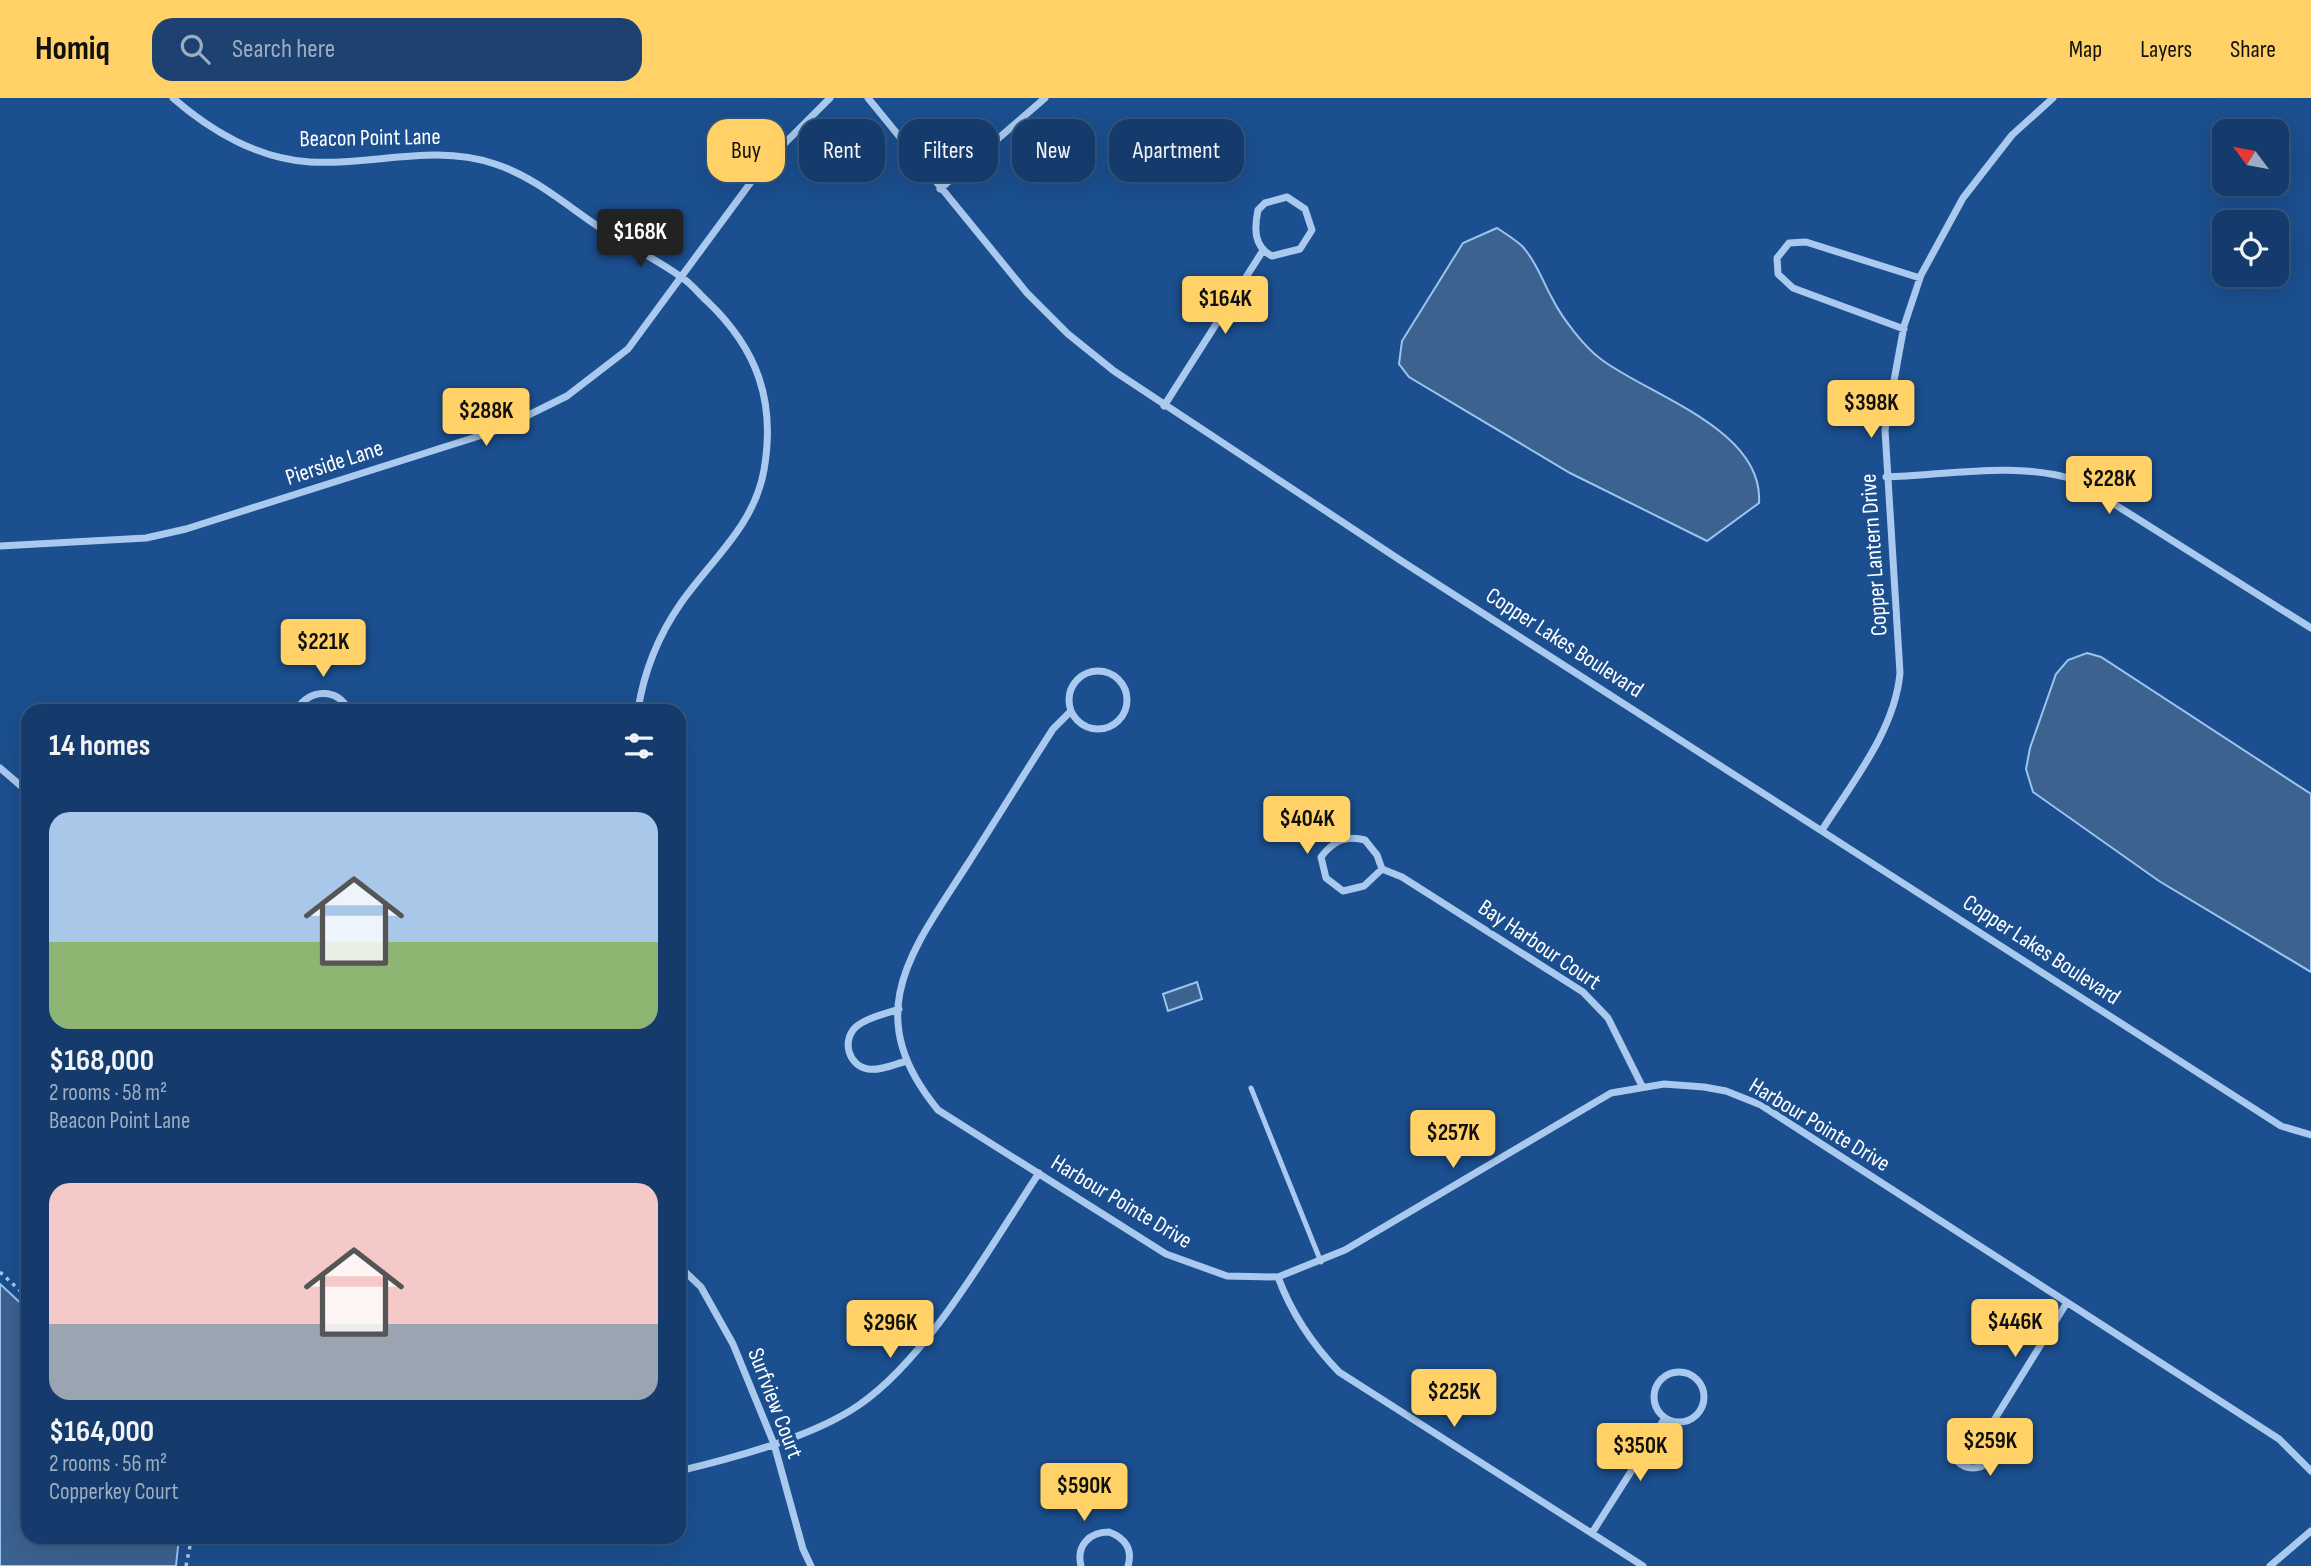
<!DOCTYPE html>
<html lang="en">
<head>
<meta charset="utf-8">
<style>
	body { margin:0; font-family:"Sofia Sans Condensed",sans-serif; background:#1d4271; color:#f1f3f6; height:100vh; display:flex; flex-direction:column; font-size:26px; white-space:nowrap }
	* { box-sizing:border-box; margin:0 }
	p { font-size:23px; color:#9dadc1 }
	.icon { flex:none; width:38px; height:38px; fill:none; stroke:currentColor; stroke-width:2; stroke-linecap:round; stroke-linejoin:round }
	.map { position:relative; flex:1; overflow:hidden }
	.drawer { position:absolute; left:21px; top:606px; width:665px; height:840px; display:flex; flex-direction:column; background:#143b6b; border-radius:21px; box-shadow:0 7px 28px #0002,0 0 0 2px #33557e }
	.drawer>* { flex:none }
	.hud { position:absolute; left:707px; top:21px; width:665px; height:63px; display:flex; gap:14px }
	.needle { width:46px; rotate:302deg }
	.tools { position:absolute; left:2212px; top:21px; display:grid; gap:14px }
	.tools a { display:grid; place-items:center; width:77px; height:77px; border-radius:14px; background:#143b6b; box-shadow:0 7px 28px #0002,0 0 0 2px #33557e; font-size:35px }
	.price { position:absolute; translate:-50% -60px; padding:0 16px; border-radius:7px; background:#ffd166; color:#111; font-size:23px; line-height:46px; filter:drop-shadow(0 2px 4px #0008) }
	.price::after { content:''; position:absolute; left:50%; top:42px; width:21px; height:16px; margin-left:-10px; background:inherit; clip-path:polygon(0 0,100% 0,50% 100%) }
	.price.on { background:#222; color:#fff }
	ul { padding:0; list-style:none }
	li { display:grid; align-content:center; gap:14px; height:371px; padding:0 28px }
	li span { display:grid; place-items:center; height:217px; border-radius:21px; color:#555 }
	li>.icon { margin-inline-start:auto }
	span .icon { width:126px; height:126px; fill:#fffc; stroke-width:1 }
	li b { font-size:30px }
	h2 { display:flex; justify-content:space-between; align-items:center; height:84px; padding:0 28px; font-size:30px }
	.tag { padding:0 24px; border-radius:21px; background:#143b6b; box-shadow:0 7px 28px #0002,0 0 0 2px #33557e; font-size:24px; line-height:63px }
	.tag.on { background:#ffd166; color:#111 }
	header { display:flex; align-items:center; gap:42px; box-sizing:border-box; height:98px; padding:0 35px; background:#ffd166; color:#111 }
	header strong { font-size:33px }
	nav { display:flex; gap:38px; margin-inline-start:auto; font-size:24px }
	.search { width:490px; height:63px; background:#1d4271; display:flex; align-items:center; gap:18px; box-sizing:border-box; padding:0 24px; border-radius:21px; color:#9dadc1; font-size:26px }
	.map>svg:first-child { display:block }
	.water { fill:#3c6290; stroke:#9cc4f0; stroke-width:2 }
	.lines { fill:none; stroke-linecap:round; stroke-linejoin:round }
	.path { stroke:#a9c9ee; stroke-width:3.5; stroke-dasharray:3.5 5; stroke-linecap:butt }
	.lane { stroke:#a9c9ee; stroke-width:5 }
	.street { stroke:#a9c9ee; stroke-width:7 }
	.labels { text-anchor:middle; stroke-width:7; stroke-linejoin:round; paint-order:stroke }
	.street-label { font-size:23px; fill:#fff; stroke:#1b4f8f }
</style>
</head>
<body>
<header>
<strong>Homiq</strong>
<div class="search"><svg class="icon" aria-label="search" viewBox="0 0 24 24"><circle cx="10" cy="10" r="6"/><path d="M15 15l6 6"/></svg>Search here</div>
<nav><a>Map</a><a>Layers</a><a>Share</a></nav>
</header>
<div class="map">
<svg width="2311" height="1468" viewBox="0 0 2311 1468">
	<rect width="100%" height="100%" fill="#1b4f8f"/>
	<path class="water" d="M1497 130C1506 136 1516 142 1523 149 1537 165 1542 182 1552 200 1562 220 1584 249 1602 262 1651 298 1764 332 1759 405L1707 443 1570 375 1409 279 1399 266 1402 243 1463 145Z
		M2087 555 2101 559 2311 696V874L2159 783 2033 694 2026 671 2030 650 2056 576 2068 562Z
		M1197 884 1202 901 1168 913 1163 896Z
		M0 1186 28 1212V1438L179 1439 176 1468H0Z"/>
	<g class="lines">
		<path class="path" d="M0 1174 28 1200
			M186 1468 192 1438"/>
		<path class="lane" d="M1251 990 1321 1164"/>
		<path class="street" d="M173 0C211 33 259 61 310 64 373 68 433 45 495 66 533 78 566 107 599 129 626 147 655 160 681 179 691 185 699 196 708 204 757 251 776 303 764 372 754 428 712 461 681 505 658 538 644 573 638 612
			M868 0 1027 195 1068 236 1114 273 1403 464 2281 1028 2311 1037
			M940 91 1045 0
			M1287 99 1305 111 1312 132 1300 151 1272 158C1254 149 1254 131 1258 112L1265 105Z
			M1904 231 1793 190 1778 176 1777 160 1789 145 1806 144 1920 180
			M1164 308 1262 154
			M1886 379C1948 377 2017 363 2076 382L2311 530
			M0 448 146 440 186 431 498 332 567 298 628 251 765 65 830 0
			M1069 602a29 29 0 1 1 58 0a29 29 0 1 1-58 0Z
			M296 612C310 591 336 589 349 612
			M1071 613 1053 631C1024 676 996 722 967 767 911 854 859 916 938 1012L1166 1156 1227 1178 1278 1179 1345 1152 1611 995 1664 986 1704 989 1726 993 1761 1007 2279 1341 2311 1373
			M0 670 28 694
			M1822 732C1852 685 1895 632 1900 575L1885 332 1904 228 1921 177 1963 100 2012 37 2053 0
			M1382 771 1364 788 1343 793 1326 780 1321 759C1333 743 1346 737 1365 742L1377 757 1382 771 1402 779 1583 894 1608 920 1642 988
			M899 911C886 916 868 919 857 928 841 941 848 968 868 971 880 973 895 966 907 963
			M679 1168 701 1189 733 1246 774 1346 803 1451 811 1468
			M1278 1179C1292 1217 1312 1246 1339 1274L1643 1468
			M1654 1299a25 25 0 1 1 50 0a25 25 0 1 1-50 0Z
			M1951 1348a22 22 0 1 1 44 0a22 22 0 1 1-44 0Z
			M1988 1332 2066 1206
			M679 1373C734 1360 813 1339 859 1307 929 1259 991 1147 1039 1075
			M1592 1435 1665 1320
			M1081 1468C1076 1448 1089 1434 1109 1434 1125 1440 1133 1451 1128 1468
			M2270 1468 2311 1433"/>
	</g>
	<g class="labels">
		<g class="street-label">
			<text transform="translate(370 39) rotate(-1)" y="8">Beacon Point Lane</text>
			<text transform="translate(334 364) rotate(-18)" y="8">Pierside Lane</text>
			<text transform="translate(1873 457) rotate(-94)" y="8">Copper Lantern Drive</text>
			<text transform="translate(1565 544) rotate(33)" y="8">Copper Lakes Boulevard</text>
			<text transform="translate(1540 846) rotate(34)" y="8">Bay Harbour Court</text>
			<text transform="translate(2042 851) rotate(33)" y="8">Copper Lakes Boulevard</text>
			<text transform="translate(1820 1026) rotate(31)" y="8">Harbour Pointe Drive</text>
			<text transform="translate(1122 1103) rotate(31)" y="8">Harbour Pointe Drive</text>
			<text transform="translate(776 1305) rotate(69)" y="8">Surfview Court</text>
		</g>
	</g>
</svg>
<div class="tools">
<a><svg class="needle" viewBox="-14 -14 28 28"><path d="M0-13l5 13h-10z" fill="#e53935"/><path d="M0 13l5-13h-10z" fill="#9dadc1"/></svg></a>
<a><svg class="icon" aria-label="locate" viewBox="0 0 24 24"><circle cx="12" cy="12" r="6"/><path d="M12 2v4M12 18v4M2 12h4M18 12h4"/></svg></a>
</div>
<b class="price on" style="left:640px;top:171px">$168K</b>
<b class="price" style="left:1225px;top:238px">$164K</b>
<b class="price" style="left:1871px;top:342px">$398K</b>
<b class="price" style="left:486px;top:350px">$288K</b>
<b class="price" style="left:2109px;top:418px">$228K</b>
<b class="price" style="left:323px;top:581px">$221K</b>
<b class="price" style="left:1307px;top:758px">$404K</b>
<b class="price" style="left:1453px;top:1072px">$257K</b>
<b class="price" style="left:2015px;top:1261px">$446K</b>
<b class="price" style="left:890px;top:1262px">$296K</b>
<b class="price" style="left:1454px;top:1331px">$225K</b>
<b class="price" style="left:1990px;top:1380px">$259K</b>
<b class="price" style="left:1640px;top:1385px">$350K</b>
<b class="price" style="left:1084px;top:1425px">$590K</b>
<div class="hud">
<a class="tag on">Buy</a>
<a class="tag">Rent</a>
<a class="tag">Filters</a>
<a class="tag">New</a>
<a class="tag">Apartment</a>
</div>
<section class="drawer">
<h2>14 homes<svg class="icon" aria-label="filters" viewBox="0 0 24 24"><path d="M4 7h16M4 17h16"/><circle cx="9" cy="7" r="2"/><circle cx="15" cy="17" r="2"/></svg></h2>
<ul>
<li><span style="background:linear-gradient(#a9c7e8 60%,#8fb573 0)"><svg class="icon" aria-label="home" viewBox="0 0 24 24"><path d="M3 11l9-7 9 7M6 9v11h12V9"/></svg></span><div><b>$168,000</b><p>2 rooms · 58 m²</p><p>Beacon Point Lane</p></div></li>
<li><span style="background:linear-gradient(#f6c9c9 65%,#9aa5b1 0)"><svg class="icon" aria-label="home" viewBox="0 0 24 24"><path d="M3 11l9-7 9 7M6 9v11h12V9"/></svg></span><div><b>$164,000</b><p>2 rooms · 56 m²</p><p>Copperkey Court</p></div></li>
</ul>
</section>
</div>
</body>
</html>
